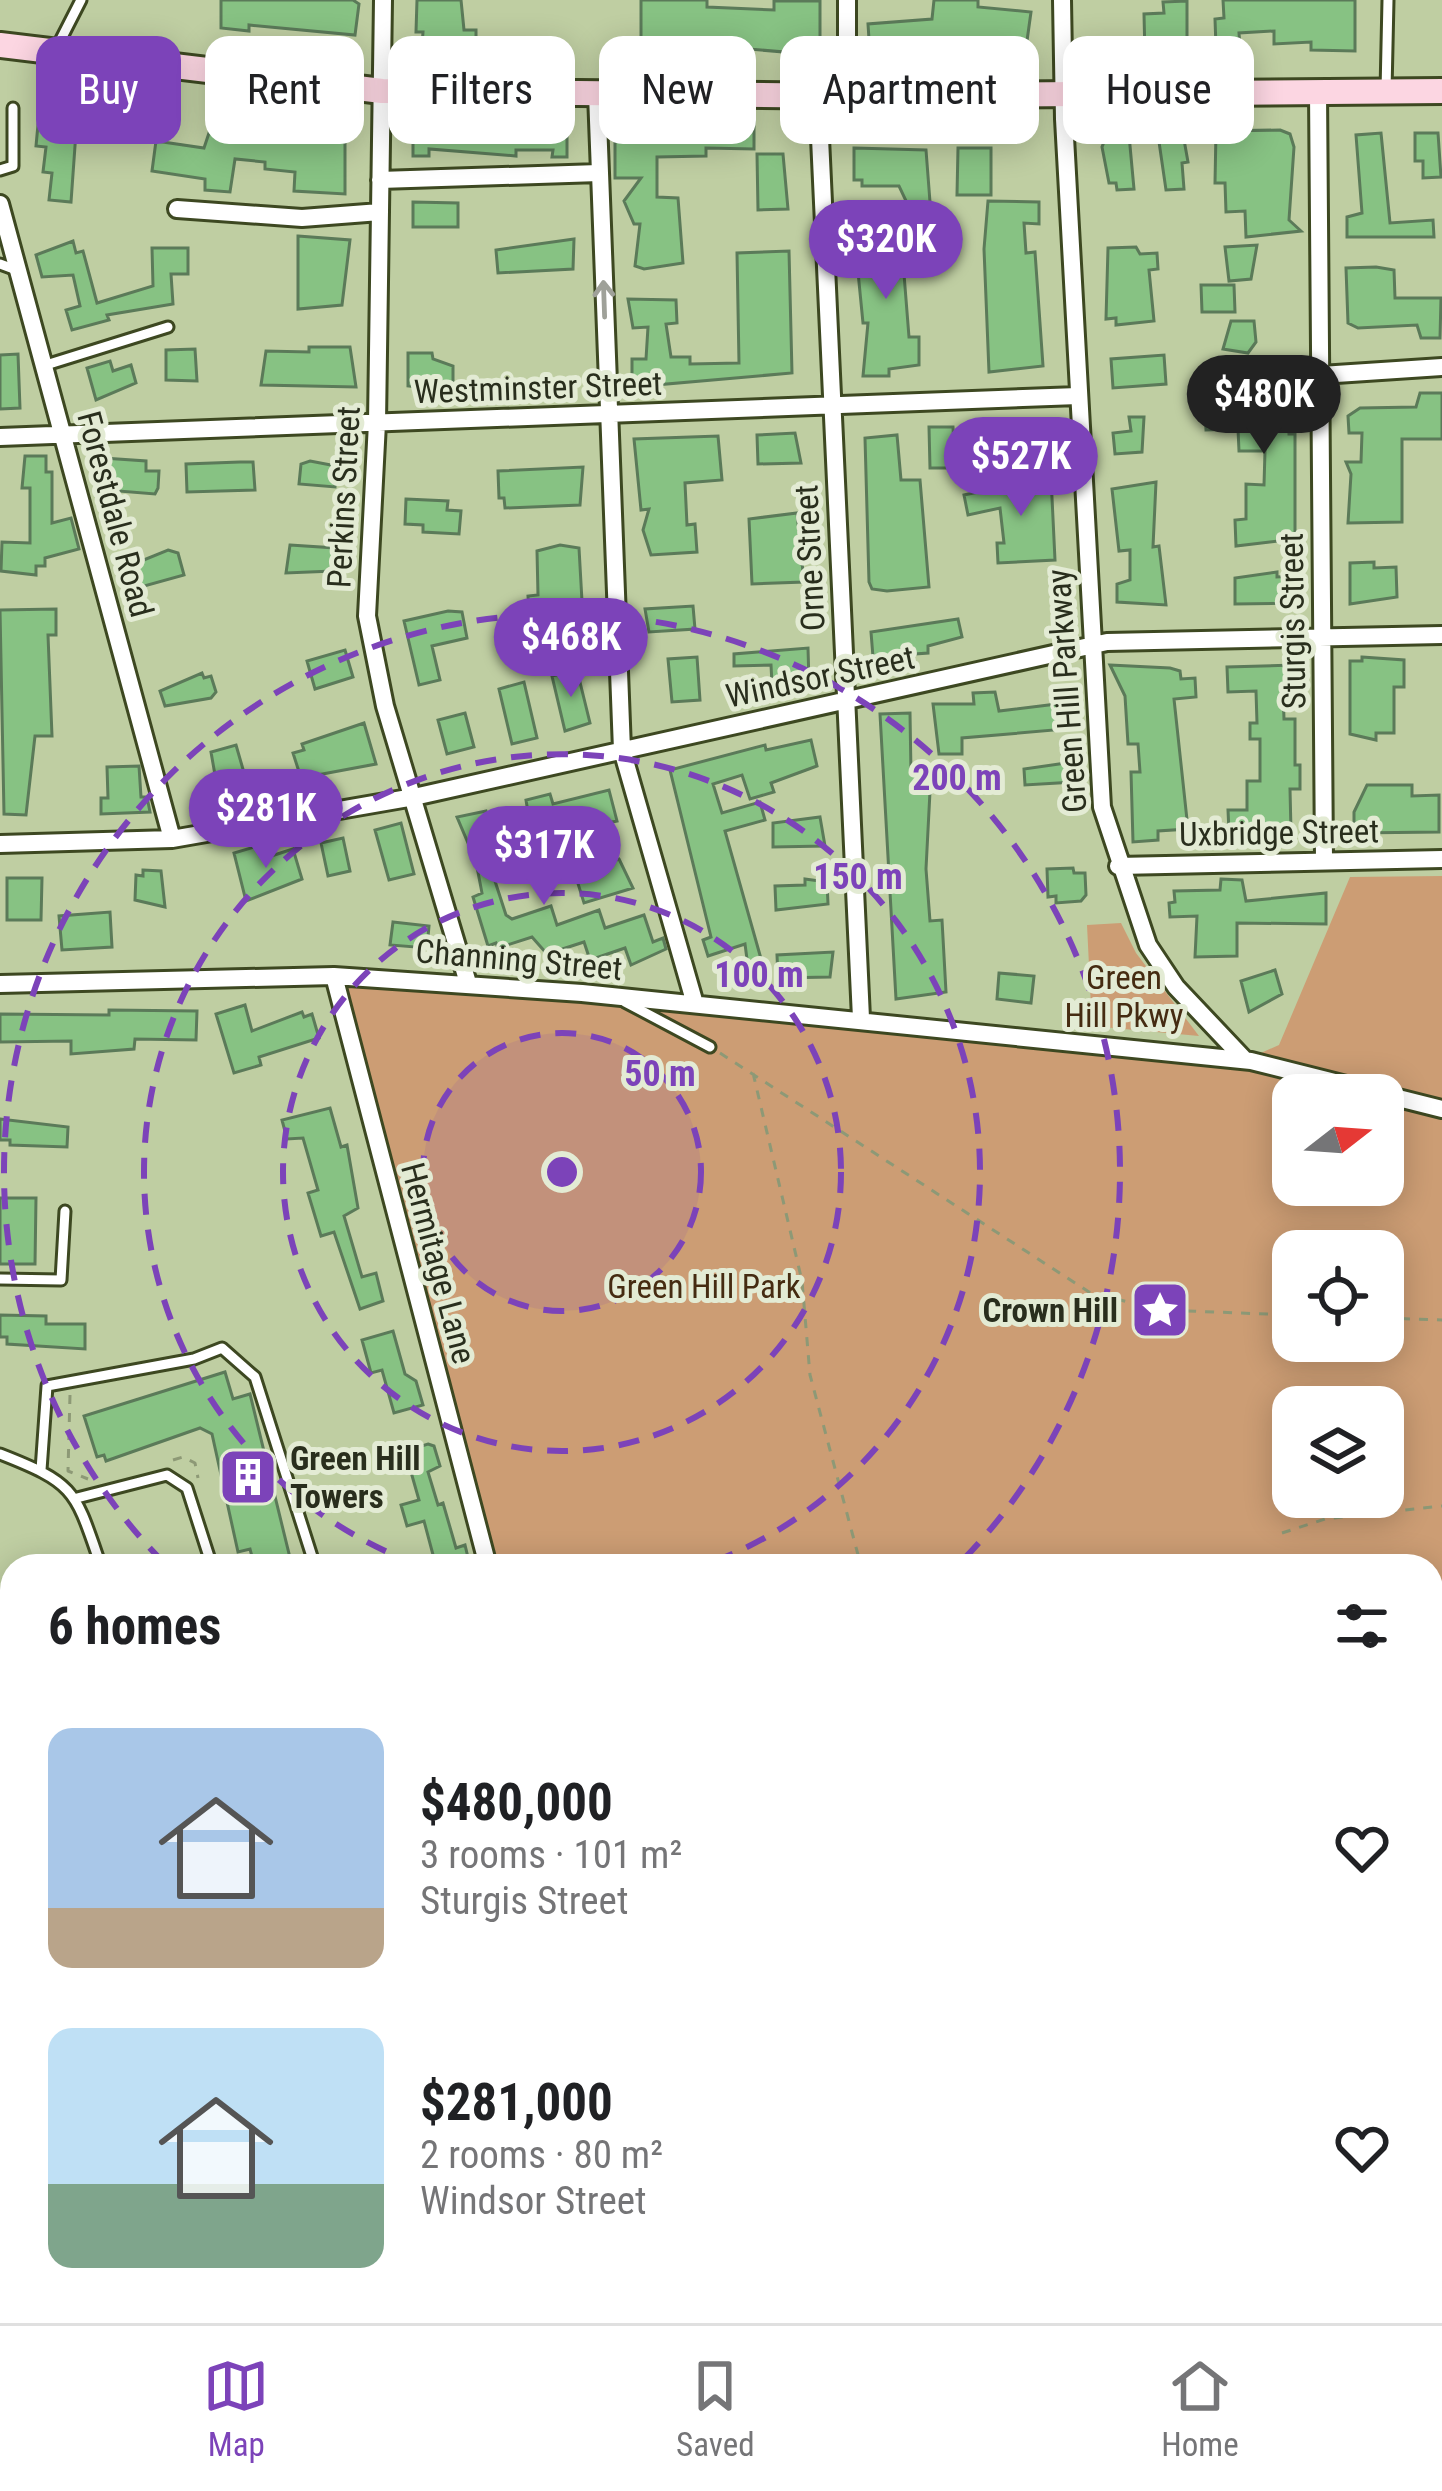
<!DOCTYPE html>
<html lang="en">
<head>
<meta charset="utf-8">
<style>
	body { margin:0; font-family:"Roboto Condensed",sans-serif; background:#f2f2f2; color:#202124; height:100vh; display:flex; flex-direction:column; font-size:45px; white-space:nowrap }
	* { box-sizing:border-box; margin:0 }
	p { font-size:39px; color:#757577 }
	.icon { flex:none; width:66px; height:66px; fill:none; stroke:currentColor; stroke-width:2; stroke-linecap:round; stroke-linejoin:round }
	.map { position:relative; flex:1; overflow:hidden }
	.drawer { position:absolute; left:0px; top:1554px; width:1443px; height:771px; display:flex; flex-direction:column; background:#fff; border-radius:36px 36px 0 0; box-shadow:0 6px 30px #0003 }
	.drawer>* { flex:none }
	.banner { position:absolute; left:36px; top:36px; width:1371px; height:108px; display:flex; gap:24px }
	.needle { width:78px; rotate:73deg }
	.controls { position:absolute; left:1272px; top:1074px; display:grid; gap:24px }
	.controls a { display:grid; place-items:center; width:132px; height:132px; border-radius:24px; background:#fff; box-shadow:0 6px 30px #0003; font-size:60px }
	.price { position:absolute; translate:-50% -102px; padding:0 27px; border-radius:42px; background:#7c43b9; color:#fff; font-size:39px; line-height:78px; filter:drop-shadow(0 3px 6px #0008) }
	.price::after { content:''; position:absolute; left:50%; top:72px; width:36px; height:27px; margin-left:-18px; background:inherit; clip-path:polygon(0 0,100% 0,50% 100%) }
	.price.on { background:#222; color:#fff }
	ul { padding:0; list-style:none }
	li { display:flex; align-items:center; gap:36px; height:300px; padding:0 48px }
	li span { display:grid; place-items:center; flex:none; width:336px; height:240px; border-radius:24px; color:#555 }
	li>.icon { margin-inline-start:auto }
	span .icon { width:144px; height:144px; fill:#fffc; stroke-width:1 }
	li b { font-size:51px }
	h2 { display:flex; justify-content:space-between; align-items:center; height:144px; padding:0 48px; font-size:51px }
	.pill { padding:0 42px; border-radius:24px; background:#fff; box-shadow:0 6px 30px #0003; font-size:42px; line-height:108px }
	.pill.on { background:#7c43b9; color:#fff }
	.tabs { display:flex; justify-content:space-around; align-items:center; height:168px; border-top:3px solid #e0e0e0; background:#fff; font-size:33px; color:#757577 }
	.tabs a { display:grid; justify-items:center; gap:6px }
	.tabs .on { color:#7c43b9 }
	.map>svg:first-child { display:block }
	.green { fill:#cc9d74; fill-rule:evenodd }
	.building { fill:#87c283; stroke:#5b7a59; stroke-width:3 }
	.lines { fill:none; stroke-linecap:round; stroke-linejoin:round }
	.lane-casing { stroke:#3d4821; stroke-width:15 }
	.street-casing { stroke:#3d4821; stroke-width:22 }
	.secondary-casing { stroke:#3d4821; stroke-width:30 }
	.path { stroke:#8d9976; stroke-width:3; stroke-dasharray:9 9; stroke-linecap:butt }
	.lane { stroke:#fff; stroke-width:9 }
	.street { stroke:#fff; stroke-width:16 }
	.secondary { stroke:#fcd6e2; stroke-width:24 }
	.oneway { stroke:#9fa199 }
	.ring { fill:none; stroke:#7c43b9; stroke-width:6; stroke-dasharray:21 15 }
	.labels { text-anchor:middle; stroke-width:10; stroke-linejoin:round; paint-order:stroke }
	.street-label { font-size:33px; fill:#292e1d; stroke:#e3ebd4 }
	.park-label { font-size:33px; fill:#452b11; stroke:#e3ebd4 }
	.poi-label { font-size:33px; font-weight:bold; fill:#292e1d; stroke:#e3ebd4; text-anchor:end }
	.centre { fill:#7c43b9; stroke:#e3ebd4; stroke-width:6 }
	.ring-label { font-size:36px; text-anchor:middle; font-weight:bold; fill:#7c43b9; stroke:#e3ebd4; stroke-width:10; stroke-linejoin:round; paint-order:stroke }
</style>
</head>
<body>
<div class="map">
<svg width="1442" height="2323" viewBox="0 0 1442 2323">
	<rect width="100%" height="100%" fill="#bfcea2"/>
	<path class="green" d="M1442 876V2323H562L559 2313H1431V1566H488L334 976 1245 1060 1279 1045 1350 877ZM1293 1095H1383V1185H1293ZM1293 1251H1383V1341H1293ZM1293 1407H1383V1497H1293Z
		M1121 923 1136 953 1199 1036 1092 1026 1087 925Z"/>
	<path class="building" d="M221 0H353L359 4 355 35 249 25V31L221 28Z
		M417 0H461L464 30H476V47H459L454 56 448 47 422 46 423 32H416Z
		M641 0H707V7L774 10V1H820V55L701 45 686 46V63H641Z
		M934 0H978V7L1031 12 1026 48 980 49 967 58 949 57 930 47 892 51V45L870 55 868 24 932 19Z
		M1223 0H1355V51L1311 50V42L1274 44V31L1239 33 1240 46 1216 47 1215 19 1224 18Z
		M1187 1V56H1145L1144 14 1164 13 1163 2Z
		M39 114 77 118 71 202 49 200 52 173 43 172 46 147 36 146Z
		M754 122V149L706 148V156L657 157V197L678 198 683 263 644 269 635 266 640 224H634L624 201 641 178H615V123Z
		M210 130 297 142 299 130 345 134V194L294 191 295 172 265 169V162L235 159 230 192 205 190V179L152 171 156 141 204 148Z
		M1280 130 1290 134 1294 147 1289 220 1301 231 1246 237 1245 211 1226 212 1225 183H1215L1216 131Z
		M413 131 567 132V157H552L553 150H516V156L429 149V156H413Z
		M1381 133 1390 223 1433 220 1434 237H1347V217L1362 213 1356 135Z
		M1415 133H1438L1441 177 1423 178V161H1415Z
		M1183 134 1188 162 1182 163 1184 189 1166 190 1158 135Z
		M1129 135 1134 189 1117 190 1116 183H1109L1102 147 1106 137Z
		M854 148 926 150 930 202 907 203 899 186H862V180H854Z
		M958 148H991V195H957Z
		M757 154H783L788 209 758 210Z
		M988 201 1039 202V224L1024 223 1026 253 1035 252 1043 366 989 372 984 249Z
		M413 202 458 203V227H413Z
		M298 236 350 240 342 305 298 309Z
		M574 239 573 269 498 273 496 250Z
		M73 241 76 253 83 251 97 303 153 286 152 248H188V274H171L173 304 107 315 109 320 72 330 66 310 80 306 73 275 42 277 36 255Z
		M930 241V259H912V273L904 274 909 337H919V365L889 369V376H863L868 323H863L858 272H850L846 248 854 242Z
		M1257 245 1251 279 1229 281 1225 247Z
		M1136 247 1140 254 1157 253 1158 269 1149 270 1154 321 1116 325V318L1106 319 1108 248Z
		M789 251 792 373 632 387V359H646L648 327 633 328 628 299 676 300 677 323 666 324 671 357H690V364L739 363 737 253Z
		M1376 267 1394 270 1395 298H1441L1440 338H1421L1417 325 1358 328 1348 323 1346 268Z
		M1201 285H1234L1235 312H1202Z
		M1231 321H1254L1256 342 1248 353 1223 349Z
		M309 347H350L356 387 261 385 266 351 309 352Z
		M195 349 197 381 166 380V350Z
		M408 353H432L433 359 453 366V385L445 390 408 386Z
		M18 354 20 408 0 409V355Z
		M1164 355 1166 384 1113 388 1111 359Z
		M110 361 113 371 131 365 136 383 96 400 87 368Z
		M1279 374 1292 378 1288 404 1289 434H1295V539L1236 546 1235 520 1246 519V484L1264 485 1265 451H1239L1238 429 1206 430 1205 409 1243 407V375Z
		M1420 393H1442V439H1402V522L1348 523 1351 474 1346 462H1361L1362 433H1349L1348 416 1360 408 1416 407Z
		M1129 417H1144L1142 452 1115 454 1113 433 1131 431Z
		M929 427H953L955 468H930Z
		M795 433 801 463 758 464 757 435Z
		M897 435 901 480H920L929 587 887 591 872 589 869 582 865 438Z
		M1046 435 1049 464 995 466 992 440Z
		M718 436 722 480 685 483 687 525 695 524 697 552 651 555 643 530 649 509 641 510 634 439Z
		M25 456H46V472H52V523L71 518 79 549 45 558V566H36V575L1 571 2 542 30 543V488H22Z
		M103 458 146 461V471H159L158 488 155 494 106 490 114 474Z
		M310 461 336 466 335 487 299 484 301 464Z
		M240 462H253L255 490 187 492 186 464Z
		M583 467 580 505 505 508 504 498H499L498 471Z
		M1051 477 1055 560 998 563 997 543H1004L1000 508 968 515 964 495Z
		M1156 482 1153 547 1159 546 1166 605 1117 602V584L1130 580V550L1119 551 1112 489Z
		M406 499 448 501 447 510 461 511 459 534 423 532V525L405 524Z
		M797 513 804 582 752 584 749 519Z
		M290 545 335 548 333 571 286 573Z
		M560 545 579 548 583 619 530 626 528 596 538 595 537 551Z
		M168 550 178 553 184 575 130 590 124 568Z
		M1374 562V568L1396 567 1397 597 1350 604V563Z
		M1277 572V577L1296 576 1297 603 1235 604V578Z
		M693 606 695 629 649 632 645 609Z
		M56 609V635H48L52 736H35L26 815 4 814 0 610Z
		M448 611 462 612 467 638 432 646 440 680 419 685 404 621Z
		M958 619 962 637 928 646V653L873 657 871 632Z
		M808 648 809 682 772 684 771 665 734 666V654Z
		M345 650 353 677 315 689 307 661Z
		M697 657 700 700 672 702 668 659Z
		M1362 657 1404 660V687H1394V733H1376V740L1350 734V661H1362Z
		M1110 665 1170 668 1180 671 1181 679 1195 678 1196 697 1174 699 1188 829 1158 831V840L1133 842 1131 772H1140L1138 744H1128L1125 696Z
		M1294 665 1295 690H1283L1284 719H1295V765H1300V789H1290L1291 831 1229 832 1228 810H1247V781H1260V739H1250V723H1257L1256 691 1228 692 1227 667Z
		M577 670 590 723 565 731 552 676Z
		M202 673 204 678 211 676 216 692 211 698 165 706 160 691Z
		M524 682 537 738 512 744 499 689Z
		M995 692 999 711 1065 703 1066 729 962 738V754H939L933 704H974L973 693Z
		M465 713 474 747 447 754 438 720Z
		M910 713 911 773 931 772 926 869 930 921 942 920 946 992 896 999 880 714Z
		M364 723 376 764 301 778 293 753 304 750 302 744Z
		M811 740 817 766 771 783 774 792 750 799 742 775 713 784 722 813 760 802 765 820 725 831 767 980 750 982 745 944 708 956 703 940 711 937 670 770 765 745 766 750Z
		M236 745 249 790 219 798 211 752Z
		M1073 762 1074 782 1025 785 1024 769Z
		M139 766 141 797H147L150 812 101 814V798H108L107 767Z
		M1367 785H1412V796L1439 795V832L1354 833V812Z
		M609 790 617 821 607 823 609 832 589 837 587 828 579 825 532 837 526 800 550 794 553 804Z
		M486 811 501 855 521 851 525 871 494 878 506 915 512 919 551 906 557 925 599 910 605 928 644 915 653 942 663 938 666 949 631 965 625 948 590 960 584 942 547 954 532 937 498 948 496 943 488 946 473 897 482 893 476 862 457 817Z
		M820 817 825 846 773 847V823Z
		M401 823 414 874 389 880 375 830Z
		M343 838 350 871 328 876 321 843Z
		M261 845 265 858 293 849 302 879 246 901 234 853Z
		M619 859 633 888 584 903 575 874Z
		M1073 868 1074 873H1085L1086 895 1081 901 1056 903V896L1048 897 1047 869Z
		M143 870 161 871 165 907 135 900 136 875 143 876Z
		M7 878H42L41 920H7Z
		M805 879 827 882 828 904 776 910 775 886 805 885Z
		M1221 879 1242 880 1246 901 1326 893V924L1237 923V956L1195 957 1197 916 1170 917 1169 903 1175 902 1174 891 1220 890Z
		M110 912 112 947 62 950 59 916Z
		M393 922 429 926 427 948 390 945Z
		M833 952 830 977 778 978 777 955Z
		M1275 970 1282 994 1249 1012 1241 981Z
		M999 973 1034 976 1031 1003 997 999Z
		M245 1005 252 1031 302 1012 304 1017 312 1014 319 1038 259 1057 261 1065 234 1073 216 1014Z
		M109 1010 197 1011 196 1040 135 1039 134 1049 71 1054V1041L0 1042V1014L109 1015Z
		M330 1108 341 1147 347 1145 358 1208 344 1216 362 1277 376 1273 383 1301 360 1309 334 1232 321 1236 308 1193 318 1190 303 1138 287 1139 282 1120Z
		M0 1119 68 1127 67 1147 10 1145V1140H0Z
		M0 1198H36L35 1264H0Z
		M0 1315 46 1316V1324H85V1349L7 1344V1337H0Z
		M393 1331 405 1374 416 1381 423 1405 394 1413 382 1370 371 1373 362 1340Z
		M225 1372 233 1399 250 1394 292 1566 254 1564 250 1549 238 1552 212 1434 200 1428 106 1461 104 1455 97 1457 84 1416Z
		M428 1444 434 1446 440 1466 428 1472 438 1505 443 1503 456 1548 465 1545 470 1566H436L424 1521 407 1526 401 1505 419 1500 405 1451Z"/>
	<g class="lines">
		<g class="lane-casing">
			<path id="lane" d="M57 47 81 0
				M1386 91 1388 0
				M0 170 13 166V108
				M0 264 19 271
				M46 365 168 327
				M625 1002 710 1047
				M0 1279 61 1280 65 1211
				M0 1454C77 1484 75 1491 101 1566
				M41 1470 47 1386 194 1359 222 1348 255 1377 315 1566
				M77 1498 167 1475 187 1488 212 1566
				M1431 2061 1442 2056"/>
		</g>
		<g class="street-casing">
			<path id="street" d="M383 0 377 423 367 616 385 706 468 983
				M1062 0 1064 119 1102 807 1148 945 1176 987 1245 1060
				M1318 92 1324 860
				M597 94 622 750 695 1004
				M818 95 861 1018
				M847 96V0
				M380 180 599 173
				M0 204 172 839
				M177 209 302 218 380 212
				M1321 375 1442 367
				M0 437 1078 396
				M0 844 172 839 414 797 1107 642 1442 635
				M1118 866 1442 859
				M334 976 488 1566
				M0 984 334 976 582 993 1251 1061 1442 1109
				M0 1712 12 1714
				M0 1839 12 1841
				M0 2048 12 2050
				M0 2285 12 2286
				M247 2313 341 2323
				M454 2313 457 2323"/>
		</g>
		<g class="secondary-casing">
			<path id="secondary" d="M0 45 382 91 847 96 1442 91"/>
		</g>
		<path class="path" d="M61 111 63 78
			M720 1053 1089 1292 1160 1310 1293 1315
			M753 1073 802 1281 810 1375 861 1566
			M1383 1318 1442 1320
			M70 1395 68 1471 88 1479
			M173 1460 183 1457 195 1463 198 1478
			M1282 1533 1325 1519 1442 1506
			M225 1563 235 1561 237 1566
			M1431 2144 1442 2143
			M1431 2204 1442 2209
			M1431 2301 1441 2311
			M1045 2313 1052 2323
			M1194 2313 1201 2323
			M1293 2313 1297 2320 1303 2313
			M1420 2313 1431 2318 1442 2314
			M990 2323 995 2313"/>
		<use href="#lane" class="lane"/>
		<use href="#street" class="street"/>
		<use href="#secondary" class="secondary"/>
	</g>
	<defs><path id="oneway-shaft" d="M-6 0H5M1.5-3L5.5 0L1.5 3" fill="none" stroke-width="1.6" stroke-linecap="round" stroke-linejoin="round" transform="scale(3)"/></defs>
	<use class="oneway" href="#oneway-shaft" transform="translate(604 299) rotate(-92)"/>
	<circle cx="562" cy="1172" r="139" fill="#7c43b9" fill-opacity=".12"/>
	<g class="ring">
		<circle cx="562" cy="1172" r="139"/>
		<circle cx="562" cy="1172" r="279"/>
		<path d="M419 1565A418 418 0 1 1 705 1565"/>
		<path d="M164 1563A558 558 0 1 1 960 1563"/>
	</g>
	<defs>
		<g id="sight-square" transform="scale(3)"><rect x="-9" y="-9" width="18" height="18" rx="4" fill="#7c43b9" stroke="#e3ebd4"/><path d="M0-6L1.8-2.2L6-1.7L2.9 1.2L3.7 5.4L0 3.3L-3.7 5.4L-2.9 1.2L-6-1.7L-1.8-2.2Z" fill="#fff"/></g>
		<g id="building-square" transform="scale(3)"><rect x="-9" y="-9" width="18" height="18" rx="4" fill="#7c43b9" stroke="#e3ebd4"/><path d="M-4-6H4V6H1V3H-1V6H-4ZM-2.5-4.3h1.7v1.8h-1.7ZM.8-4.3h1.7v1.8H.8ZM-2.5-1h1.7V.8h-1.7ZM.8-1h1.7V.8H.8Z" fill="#fff"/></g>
	</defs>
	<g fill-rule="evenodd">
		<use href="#sight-square" x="1160" y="1310"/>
		<use href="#building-square" x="248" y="1477"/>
	</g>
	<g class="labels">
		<g class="street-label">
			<text transform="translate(538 387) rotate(-2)" y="12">Westminster Street</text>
			<text transform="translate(343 497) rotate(-87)" y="12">Perkins Street</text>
			<text transform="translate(116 514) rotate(75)" y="12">Forestdale Road</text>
			<text transform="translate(809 558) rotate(-93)" y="12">Orne Street</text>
			<text transform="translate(1292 621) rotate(-91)" y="12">Sturgis Street</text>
			<text transform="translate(820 676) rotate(-12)" y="12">Windsor Street</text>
			<text transform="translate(1066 691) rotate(-94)" y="12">Green Hill Parkway</text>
			<text transform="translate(1279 832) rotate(-1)" y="12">Uxbridge Street</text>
			<text transform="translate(519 959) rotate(5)" y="12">Channing Street</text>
			<text transform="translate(439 1263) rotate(75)" y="12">Hermitage Lane</text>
		</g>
		<g class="park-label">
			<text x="1124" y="989">Green<tspan x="1124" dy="38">Hill Pkwy</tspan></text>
			<text x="704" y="1298">Green Hill Park</text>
		</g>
		<g class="poi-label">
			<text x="1118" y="1322">Crown Hill</text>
			<text x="290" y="1470" text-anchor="start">Green Hill<tspan x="290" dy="38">Towers</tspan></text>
		</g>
	</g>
	<circle cx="562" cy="1172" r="18" class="centre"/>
	<g class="ring-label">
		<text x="957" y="790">200 m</text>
		<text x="858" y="889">150 m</text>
		<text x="759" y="987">100 m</text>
		<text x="660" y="1086">50 m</text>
	</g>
</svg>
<div class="controls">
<a><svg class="needle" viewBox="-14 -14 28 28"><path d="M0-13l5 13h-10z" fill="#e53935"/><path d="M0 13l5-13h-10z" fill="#757577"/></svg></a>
<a><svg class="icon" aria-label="locate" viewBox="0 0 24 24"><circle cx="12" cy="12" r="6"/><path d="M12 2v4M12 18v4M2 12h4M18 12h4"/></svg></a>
<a><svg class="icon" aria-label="layers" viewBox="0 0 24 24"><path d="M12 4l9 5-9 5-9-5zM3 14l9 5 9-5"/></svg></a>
</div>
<b class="price" style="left:886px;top:302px">$320K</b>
<b class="price on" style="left:1264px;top:457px">$480K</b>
<b class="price" style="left:1021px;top:519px">$527K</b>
<b class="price" style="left:571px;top:700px">$468K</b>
<b class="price" style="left:266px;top:871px">$281K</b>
<b class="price" style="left:544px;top:908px">$317K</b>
<div class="banner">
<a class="pill on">Buy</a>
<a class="pill">Rent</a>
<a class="pill">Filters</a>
<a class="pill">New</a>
<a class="pill">Apartment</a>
<a class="pill">House</a>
</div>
<section class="drawer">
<h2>6 homes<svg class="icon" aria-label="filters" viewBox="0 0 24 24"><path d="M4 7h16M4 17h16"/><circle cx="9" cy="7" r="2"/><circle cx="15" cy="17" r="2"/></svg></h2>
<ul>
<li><span style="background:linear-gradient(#a9c7e8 75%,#b9a48a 0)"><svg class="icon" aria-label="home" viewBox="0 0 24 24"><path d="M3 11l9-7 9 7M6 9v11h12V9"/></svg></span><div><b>$480,000</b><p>3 rooms · 101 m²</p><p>Sturgis Street</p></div><svg class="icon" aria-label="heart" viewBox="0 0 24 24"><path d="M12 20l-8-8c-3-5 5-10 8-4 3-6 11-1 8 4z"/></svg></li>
<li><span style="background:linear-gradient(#bfe0f5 65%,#7fa58c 0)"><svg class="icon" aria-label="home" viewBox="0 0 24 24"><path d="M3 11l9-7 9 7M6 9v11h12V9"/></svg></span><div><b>$281,000</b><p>2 rooms · 80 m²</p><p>Windsor Street</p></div><svg class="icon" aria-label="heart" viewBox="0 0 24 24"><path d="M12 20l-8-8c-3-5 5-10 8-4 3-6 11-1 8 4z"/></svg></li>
</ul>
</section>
</div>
<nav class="tabs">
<a class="on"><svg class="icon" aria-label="map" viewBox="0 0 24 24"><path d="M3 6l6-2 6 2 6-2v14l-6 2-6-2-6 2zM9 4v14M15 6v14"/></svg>Map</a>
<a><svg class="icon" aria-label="saved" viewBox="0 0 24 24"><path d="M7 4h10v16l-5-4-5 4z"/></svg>Saved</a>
<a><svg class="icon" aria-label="home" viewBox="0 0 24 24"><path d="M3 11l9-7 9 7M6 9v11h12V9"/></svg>Home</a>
</nav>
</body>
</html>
